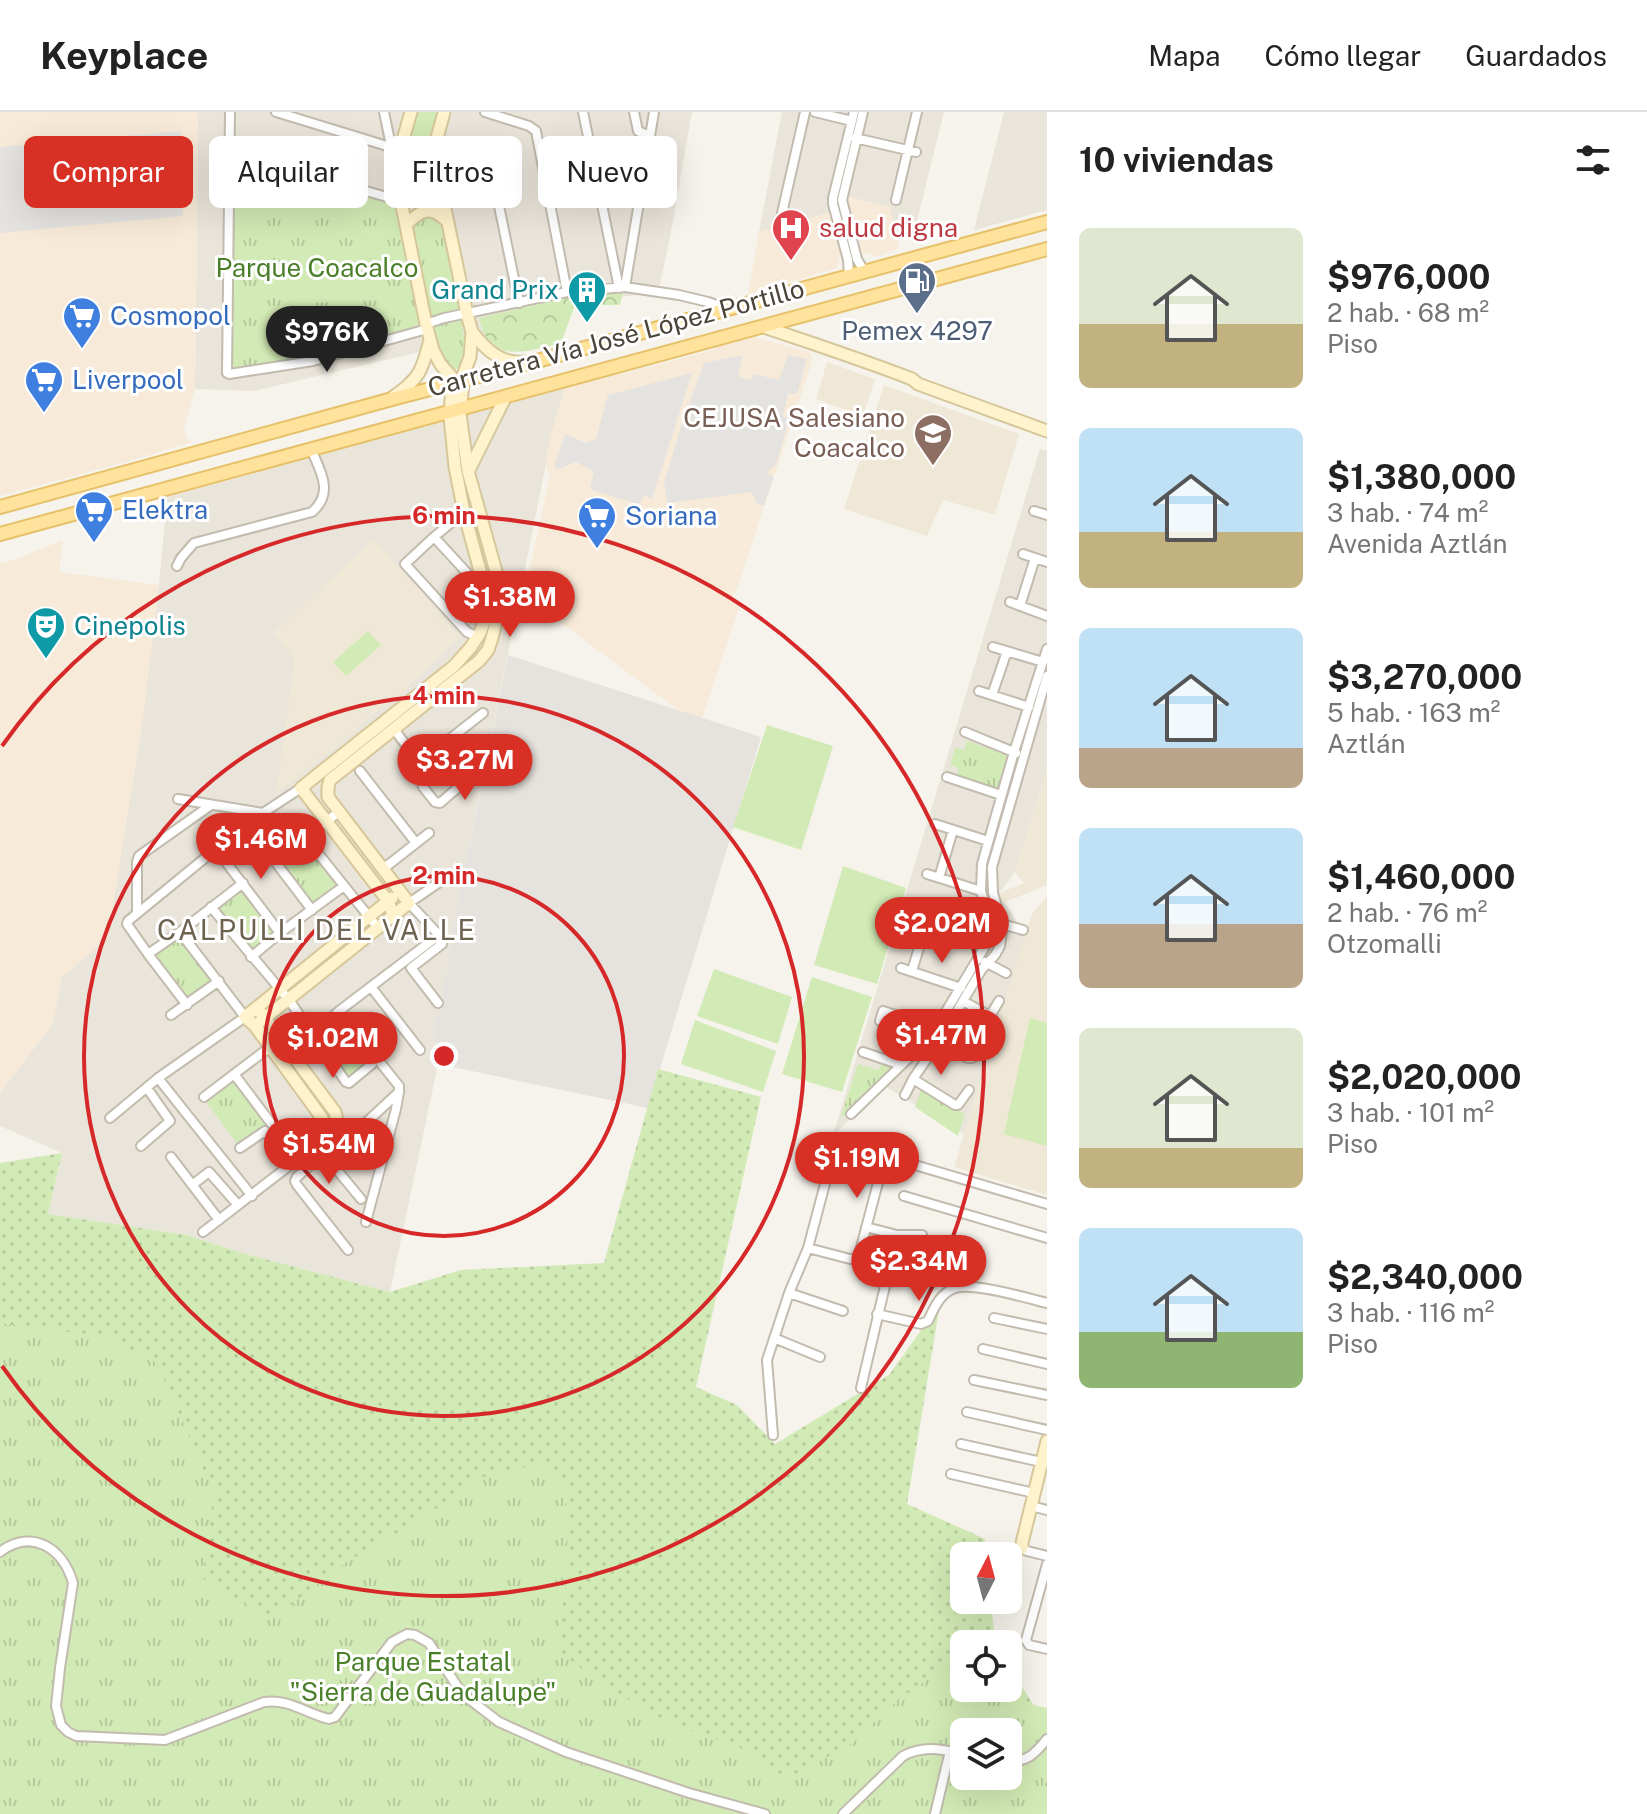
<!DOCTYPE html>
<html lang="es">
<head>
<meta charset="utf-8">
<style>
	body { margin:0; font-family:"Public Sans",sans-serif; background:#f2f2f2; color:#222; height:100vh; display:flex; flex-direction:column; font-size:30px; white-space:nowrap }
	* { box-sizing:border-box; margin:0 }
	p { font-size:26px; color:#767676 }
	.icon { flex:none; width:44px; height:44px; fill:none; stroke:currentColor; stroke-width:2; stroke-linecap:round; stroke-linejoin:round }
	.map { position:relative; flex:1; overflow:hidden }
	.sheet { display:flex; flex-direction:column; background:#fff; width:600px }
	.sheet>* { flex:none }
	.top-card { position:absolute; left:24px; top:24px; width:760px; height:72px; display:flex; gap:16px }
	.needle { width:52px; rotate:6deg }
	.controls { position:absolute; left:950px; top:1430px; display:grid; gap:16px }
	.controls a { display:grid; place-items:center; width:72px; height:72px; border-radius:12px; background:#fff; box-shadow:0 8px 32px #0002; font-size:40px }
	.price { position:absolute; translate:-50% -68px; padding:0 18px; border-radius:28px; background:#d93025; color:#fff; font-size:26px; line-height:52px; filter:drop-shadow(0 2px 4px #0008) }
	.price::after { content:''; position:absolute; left:50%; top:48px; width:24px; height:18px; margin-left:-12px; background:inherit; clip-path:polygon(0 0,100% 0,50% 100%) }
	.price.selected { background:#222; color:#fff }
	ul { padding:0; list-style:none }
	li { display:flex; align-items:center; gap:24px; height:200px; padding:0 32px }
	li span { display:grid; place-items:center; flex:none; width:224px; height:160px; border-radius:12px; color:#555 }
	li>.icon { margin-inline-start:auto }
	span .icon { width:96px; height:96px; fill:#fffc; stroke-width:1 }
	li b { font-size:34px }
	h2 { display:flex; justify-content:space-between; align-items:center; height:96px; padding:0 32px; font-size:34px }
	.pill { padding:0 28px; border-radius:12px; background:#fff; box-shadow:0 8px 32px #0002; font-size:28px; line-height:72px }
	.pill.selected { background:#d93025; color:#fff }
	header { display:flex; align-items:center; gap:48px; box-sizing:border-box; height:112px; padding:0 40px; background:#fff; border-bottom:2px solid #e0e0e0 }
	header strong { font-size:38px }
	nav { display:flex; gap:44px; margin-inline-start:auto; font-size:28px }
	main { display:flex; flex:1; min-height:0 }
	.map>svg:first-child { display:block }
	.residential { fill:#eae5da }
	.commercial { fill:#f7ead8 }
	.industrial { fill:#e6e2dd }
	.education { fill:#efe8d6 }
	.grass { fill:url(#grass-dots); fill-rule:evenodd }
	.forest { fill:url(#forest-crowns) }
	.park { fill:url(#park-tufts); fill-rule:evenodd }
	.pitch { fill:#d2eab5 }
	.parking { fill:#e5e3e0 }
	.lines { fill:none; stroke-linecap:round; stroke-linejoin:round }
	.street-casing { stroke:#c2bbae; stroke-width:12 }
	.secondary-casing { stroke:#d6c79b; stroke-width:15 }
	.primary-casing { stroke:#e6c16a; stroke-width:16 }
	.street { stroke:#fff; stroke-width:8 }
	.secondary { stroke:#fff3cd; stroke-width:11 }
	.primary { stroke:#ffe39c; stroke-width:12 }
	.ring { fill:none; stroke:#d62828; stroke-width:4 }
	.labels { text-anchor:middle; stroke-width:6; stroke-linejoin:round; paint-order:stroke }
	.health-label { font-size:26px; fill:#be3a42; stroke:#fff; text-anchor:start }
	.park-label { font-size:26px; fill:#4a7f2a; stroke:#fff }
	.culture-label { font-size:26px; fill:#0d838f; stroke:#fff; text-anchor:end }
	.shop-label { font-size:26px; fill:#366cbe; stroke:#fff; text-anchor:start }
	.service-label { font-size:26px; fill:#4e5e75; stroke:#fff }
	.street-label { font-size:26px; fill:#4b4439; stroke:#fff }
	.education-label { font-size:26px; fill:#785e54; stroke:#fff; text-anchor:end }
	.neighbourhood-label { font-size:28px; letter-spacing:2px; fill:#6e6250; stroke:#fff }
	.centre { fill:#d62828; stroke:#fff; stroke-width:4 }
	.ring-label { font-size:24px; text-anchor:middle; font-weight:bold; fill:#d62828; stroke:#fff; stroke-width:6; stroke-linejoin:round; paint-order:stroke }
</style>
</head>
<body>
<header>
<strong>Keyplace</strong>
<nav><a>Mapa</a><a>Cómo llegar</a><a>Guardados</a></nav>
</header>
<main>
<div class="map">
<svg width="1047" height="1702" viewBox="0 0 1047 1702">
	<defs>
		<pattern id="grass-dots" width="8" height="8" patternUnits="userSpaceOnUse" patternTransform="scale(2)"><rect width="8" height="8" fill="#d2eab5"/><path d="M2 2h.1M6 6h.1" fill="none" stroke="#b6ca9c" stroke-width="1.8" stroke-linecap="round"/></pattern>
		<pattern id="forest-crowns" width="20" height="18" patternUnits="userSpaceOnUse" patternTransform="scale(2)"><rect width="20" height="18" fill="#d2eab5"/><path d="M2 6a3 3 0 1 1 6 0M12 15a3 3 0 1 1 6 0" fill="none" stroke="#b6ca9c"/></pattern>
		<pattern id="park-tufts" width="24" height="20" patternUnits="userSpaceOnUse" patternTransform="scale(2)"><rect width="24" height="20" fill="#d2eab5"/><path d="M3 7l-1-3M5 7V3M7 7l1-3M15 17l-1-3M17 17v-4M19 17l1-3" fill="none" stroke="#b6ca9c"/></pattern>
	</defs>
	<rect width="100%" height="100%" fill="#f6f3ec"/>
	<path class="residential" d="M198 0H692L669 131 658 181 570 190 522 216 254 279 195 277Z
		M782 0H944L914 121 895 118 893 109 847 84 829 101 759 120Z
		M1004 0H1047V98L974 118Z
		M566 276 546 352 453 814 442 885 433 920 438 952 390 1180 242 1141 187 1123 48 1102 62 1041 0 1014V981L53 911 61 866 108 825 159 473 167 385Z
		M1040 337 1047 339V658L1015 760 999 781 1019 813 1029 814 964 1022 886 975 833 1023Z"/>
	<path class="commercial" d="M0 0H198L195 276 184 317 186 326 192 330 136 347 0 384Z
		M847 84 890 95 899 136 879 144 862 141Z
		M829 101 840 144 837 156 748 182 759 120Z
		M751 224 809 240 813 247 737 476 732 484 741 489 702 607 682 601 528 486 526 474 550 364 545 352 551 321 565 276 615 261 622 262 713 238 722 230Z
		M63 428 59 460 159 473 144 600 108 825 61 866 53 911 0 981V451L14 448Z"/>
	<path class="industrial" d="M508 543 761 625 648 996 438 952 433 920 442 885 453 814Z"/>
	<path class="education" d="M827 250 875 267 863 304 816 287Z
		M884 273 1019 322 995 403 943 388 927 424 844 397Z
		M374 427 460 525 404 579 356 616 357 618 276 681 295 546 273 521Z
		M1047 658V773L1003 791 999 781 1024 771 1015 760Z
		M1047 784V1083L954 1055 1032 802Z"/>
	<path class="grass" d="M658 957 761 985 696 1275 737 1293 775 1332 889 1263 940 1192 907 1392 985 1427 986 1444H964V1488H991L995 1532H964V1576H1008V1554L1047 1613V1702H0V1051L62 1041 48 1102 187 1123 242 1141 390 1180 461 1158 604 1151ZM964 1620H1008V1664H964Z"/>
	<path class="forest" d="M623 181 620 193H575L561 231C527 240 489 253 479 206L568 185Z"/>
	<path class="park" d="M415 0H440L430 33 435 64 433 71 420 79 406 74 401 68 404 39Z
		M234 46 396 92 420 215 302 247 231 256Z
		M426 102 438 107 442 113 463 200 430 206 411 117 413 110Z
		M461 205 465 233 460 255 454 258C441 247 437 228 433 212Z
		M967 629 1007 643 997 677 957 665 958 656 950 653 955 636 964 638Z
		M306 732 338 773 314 791 282 750Z
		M241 778 274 821 251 838 217 797Z
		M179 826 214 869 188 886 155 843Z
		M339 907 372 948 349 966 317 924Z
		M858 952 878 958 882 952 893 955 843 1005 841 1004Z
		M235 969 266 1012 238 1033 206 990Z
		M921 977 965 1002 958 1024 915 995Z
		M0 1211 25 1215 103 1224 157 1251 214 1381 202 1466 272 1508 340 1454 417 1409 487 1363 540 1352 566 1375 568 1455 557 1538 604 1574 672 1612 737 1634 787 1666 849 1634 899 1587 949 1553H964V1576H989V1583L1047 1596V1702H0ZM964 1620H1008V1664H964Z"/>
	<path class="pitch" d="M385 146 386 188 282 192 281 150Z
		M368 519 381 533 346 564 333 550Z
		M767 613 833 634 801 738 733 715Z
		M843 754 906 776 877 872 814 853Z
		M714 857 792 885 778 932 697 904Z
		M812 865 872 885 842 980 782 962Z
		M1030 906 1047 911V1034L1004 1022Z
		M695 908 776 939 763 980 681 952Z"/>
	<path class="parking" d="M181 19 183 104 0 121V35Z
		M743 243 738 264 749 268 752 267 754 262 779 268 788 243 807 247 798 279 796 282 788 281 783 304 789 307 778 347 774 355 765 360 774 365 764 393H757L752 380 667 391 664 371 682 311 704 251Z
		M692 261 652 387 644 383 639 393 590 377 594 359 576 350 556 358 555 352 565 322 586 331 596 327 608 283Z"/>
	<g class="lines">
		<g class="street-casing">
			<path id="street" d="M230 0 227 261 229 262 313 249 427 217
				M276 0 400 38
				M384 0 396 58
				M485 0 529 14 536 19 567 180
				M583 0 619 176
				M634 0 638 19 649 24
				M815 0 852 9
				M863 0 842 88 857 147 864 159
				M855 26 916 40
				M229 40 401 89
				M436 41 492 60 519 191
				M896 88 917 0
				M782 101 805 0
				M849 163 848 148 833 92V86L854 0
				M625 175 654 0
				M426 212 444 206 567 180 625 175 679 183 708 190 725 196
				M1034 399 1047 403
				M464 400 434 425 405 452 467 520 478 525
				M434 425 468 462
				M1023 442 1047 450
				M177 454 181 446 194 431 312 400C334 381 321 360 311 337
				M1010 490 1047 504
				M1020 494 1035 446
				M993 535 1043 550
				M979 579 1029 595
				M992 583 1007 539
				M394 617 419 651 423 675 435 690 440 691 476 660
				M965 620 1016 641
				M419 651 483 601
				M360 659 416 731
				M947 665 1001 683
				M178 687 263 701
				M935 712 988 729
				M248 714 312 798
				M305 725 378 816
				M216 737 280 821
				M273 748 339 700
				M383 757 429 721
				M927 762 981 779
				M939 766 953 718
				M211 795 289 888 346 970 349 971 372 952
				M137 800V750L139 744 211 693
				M914 805 987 831
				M1002 812 1023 818
				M439 823 409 791 447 765
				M148 842 180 820 243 771
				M251 845 280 821 344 774
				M985 850 1006 861
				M901 856 961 876
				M912 859 927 809
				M371 875 420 938
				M963 889 990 904 999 889
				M438 891 411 856 442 832V828L439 823
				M187 893 148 842 127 812 128 809 216 737 263 701 301 676
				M339 899 399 974V980
				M171 903 219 869
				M880 909 883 899 936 916
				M312 924 339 899 439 823
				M939 929 968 946H972L981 931
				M863 940 901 953
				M234 962 298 1047
				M158 966 252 1084
				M913 967 955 993H958L969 978
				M905 983 913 967 939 929 982 857 995 843 1000 834 1002 819V812L993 781 992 755 1047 564
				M204 985 270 935
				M851 1002 919 936 936 916 987 831 990 822 991 812 981 779 982 752 1014 640 1047 537
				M110 1006 158 966 245 905 180 820
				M357 1019 375 1042
				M141 1034 170 1009 147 976
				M335 1034 357 1019 399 980
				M240 1036 265 1019 291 1053
				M323 1041 297 1065 295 1069 297 1073 348 1138
				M323 1041 361 1087
				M171 1045 219 1108
				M192 1073 209 1060 238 1093
				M904 1084 1047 1126
				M366 1110 396 997 399 980
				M866 1115 897 1123H922
				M203 1120 298 1047 322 1033V1036
				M808 1136 850 1147H855L859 1143 885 1044
				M789 1181 843 1199
				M877 1202 921 1212 928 1209C934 1196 940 1181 955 1176 973 1170 1027 1186 1047 1191
				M994 1206 1047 1217
				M774 1226 820 1245
				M983 1237 1047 1252
				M974 1268 1047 1283
				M861 1276 897 1123
				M967 1300 1047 1318
				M773 1323 767 1248 789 1181 808 1136 834 1038 840 1034 847 1033 1047 1092
				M961 1332 1046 1351
				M951 1362 1034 1381
				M1031 1394 1047 1398
				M1022 1436 1027 1439 1047 1444
				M0 1440C32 1416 63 1436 73 1471L60 1556 56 1594 61 1613 68 1620 76 1624 165 1628 264 1590C288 1586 307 1602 329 1607L335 1605 392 1530 407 1522 415 1523 429 1531 459 1577 469 1587 499 1610 566 1640 689 1681 765 1702
				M1047 1452 1026 1528 1029 1533 1047 1537
				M1008 1650C1028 1649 1034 1643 1047 1627
				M843 1702 903 1644C923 1633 942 1637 964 1642
				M935 1702 950 1639"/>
		</g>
		<g class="secondary-casing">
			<path id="secondary" d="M399 74C419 85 423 84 439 68
				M406 113C421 97 431 93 448 110
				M764 215C814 232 863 248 912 267L918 272 1047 319
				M472 220C486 238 501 252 524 250
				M393 285C420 267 422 258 430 228
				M469 358 505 286
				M393 803 388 789 301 676 454 554 471 535 480 521 486 505V481L464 400 455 355 450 305 452 271 451 264 441 253 433 238 426 212 401 89 398 67 400 38 411 0
				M261 901 335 1000 337 1009 335 1034 323 1041
				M255 914 409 791 328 685V675L330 668 479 549 488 538 492 526 497 506 498 480 497 463 468 359 460 302 464 261 470 245 472 220 467 202 439 68 436 41V30L444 0
				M322 1033 324 1025 322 1006 255 914 245 905 392 786
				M1022 1436V1431L1047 1329"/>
		</g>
		<g class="primary-casing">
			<path id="primary" d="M0 395 392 287 537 249 1047 110
				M0 422 1047 137"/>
		</g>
		<use href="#street" class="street"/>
		<use href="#secondary" class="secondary"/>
		<use href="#primary" class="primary"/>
	</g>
	<g class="ring">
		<circle cx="444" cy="944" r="180"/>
		<circle cx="444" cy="944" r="360"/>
		<path d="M2 634A540 540 0 1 1 2 1254"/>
	</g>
	<defs>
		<g id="hospital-pin" transform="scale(2)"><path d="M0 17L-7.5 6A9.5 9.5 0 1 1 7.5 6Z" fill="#e0444e" stroke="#fff"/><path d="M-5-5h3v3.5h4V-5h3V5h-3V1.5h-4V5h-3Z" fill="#fff"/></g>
		<g id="fuel-pin" transform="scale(2)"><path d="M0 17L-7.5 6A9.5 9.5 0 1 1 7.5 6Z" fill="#5c6f8a" stroke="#fff"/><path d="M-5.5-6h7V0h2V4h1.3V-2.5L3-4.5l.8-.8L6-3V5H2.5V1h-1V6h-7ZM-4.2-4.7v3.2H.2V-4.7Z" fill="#fff"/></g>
		<g id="building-pin" transform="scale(2)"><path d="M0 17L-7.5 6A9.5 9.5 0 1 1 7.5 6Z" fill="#0f9aa8" stroke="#fff"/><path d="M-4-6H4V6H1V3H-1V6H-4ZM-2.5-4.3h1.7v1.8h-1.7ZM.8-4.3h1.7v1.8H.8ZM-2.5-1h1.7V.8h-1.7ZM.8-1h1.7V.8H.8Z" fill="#fff"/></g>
		<g id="supermarket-pin" transform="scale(2)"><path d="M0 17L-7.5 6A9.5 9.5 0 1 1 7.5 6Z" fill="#3f7fe0" stroke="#fff"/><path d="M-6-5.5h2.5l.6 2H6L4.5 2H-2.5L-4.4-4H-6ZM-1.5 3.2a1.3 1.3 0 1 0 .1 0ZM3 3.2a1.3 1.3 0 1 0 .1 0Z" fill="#fff"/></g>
		<g id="university-pin" transform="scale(2)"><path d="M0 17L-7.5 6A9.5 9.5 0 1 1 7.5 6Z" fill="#8d6e63" stroke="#fff"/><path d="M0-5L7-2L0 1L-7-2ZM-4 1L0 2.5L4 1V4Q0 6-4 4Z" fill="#fff"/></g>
		<g id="theatre-pin" transform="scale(2)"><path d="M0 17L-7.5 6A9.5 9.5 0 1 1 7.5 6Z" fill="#0f9aa8" stroke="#fff"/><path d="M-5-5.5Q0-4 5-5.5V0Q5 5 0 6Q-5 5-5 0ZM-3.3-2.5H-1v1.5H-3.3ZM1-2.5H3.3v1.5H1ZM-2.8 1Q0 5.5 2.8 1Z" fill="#fff"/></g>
	</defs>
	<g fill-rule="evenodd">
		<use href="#hospital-pin" x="791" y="116"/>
		<use href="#fuel-pin" x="917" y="169"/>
		<use href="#building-pin" x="587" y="178"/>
		<use href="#supermarket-pin" x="82" y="204"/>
		<use href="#supermarket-pin" x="44" y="268"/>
		<use href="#university-pin" x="933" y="321"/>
		<use href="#supermarket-pin" x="94" y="398"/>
		<use href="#supermarket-pin" x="597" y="404"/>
		<use href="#theatre-pin" x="46" y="514"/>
	</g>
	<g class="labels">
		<g class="health-label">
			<text x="819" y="125">salud digna</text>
		</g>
		<g class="park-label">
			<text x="317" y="165">Parque Coacalco</text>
			<text x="423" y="1559">Parque Estatal<tspan x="423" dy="30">"Sierra de Guadalupe"</tspan></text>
		</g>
		<g class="culture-label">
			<text x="559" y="187">Grand Prix</text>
			<text x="74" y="523" text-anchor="start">Cinepolis</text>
		</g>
		<g class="shop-label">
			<text x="110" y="213">Cosmopol</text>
			<text x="72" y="277">Liverpool</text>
			<text x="122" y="407">Elektra</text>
			<text x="625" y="413">Soriana</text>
		</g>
		<g class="service-label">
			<text x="917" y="228">Pemex 4297</text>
		</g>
		<g class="street-label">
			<text transform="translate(616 226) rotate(-15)" y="9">Carretera Vía José López Portillo</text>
		</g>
		<g class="education-label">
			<text x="905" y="315">CEJUSA Salesiano<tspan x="905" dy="30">Coacalco</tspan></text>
		</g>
		<g class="neighbourhood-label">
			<text x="317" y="828">CALPULLI DEL VALLE</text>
		</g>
	</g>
	<circle cx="444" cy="944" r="12" class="centre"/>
	<g class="ring-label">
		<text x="444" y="412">6 min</text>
		<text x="444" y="592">4 min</text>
		<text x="444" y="772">2 min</text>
	</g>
</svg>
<div class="controls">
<a><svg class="needle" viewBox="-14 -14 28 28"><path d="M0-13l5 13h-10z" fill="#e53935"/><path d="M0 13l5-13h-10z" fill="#767676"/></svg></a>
<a><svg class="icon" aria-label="locate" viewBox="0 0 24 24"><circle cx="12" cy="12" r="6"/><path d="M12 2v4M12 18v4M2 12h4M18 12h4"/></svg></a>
<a><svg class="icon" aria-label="layers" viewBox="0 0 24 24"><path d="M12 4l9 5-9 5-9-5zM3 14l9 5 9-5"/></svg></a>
</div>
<b class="price selected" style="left:327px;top:262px">$976K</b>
<b class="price" style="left:510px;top:527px">$1.38M</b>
<b class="price" style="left:465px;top:690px">$3.27M</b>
<b class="price" style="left:261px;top:769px">$1.46M</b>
<b class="price" style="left:942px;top:853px">$2.02M</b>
<b class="price" style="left:941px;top:965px">$1.47M</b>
<b class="price" style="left:333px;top:968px">$1.02M</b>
<b class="price" style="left:329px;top:1074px">$1.54M</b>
<b class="price" style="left:857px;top:1088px">$1.19M</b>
<b class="price" style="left:919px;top:1191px">$2.34M</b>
<div class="top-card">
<a class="pill selected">Comprar</a>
<a class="pill">Alquilar</a>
<a class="pill">Filtros</a>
<a class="pill">Nuevo</a>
</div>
</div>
<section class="sheet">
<h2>10 viviendas<svg class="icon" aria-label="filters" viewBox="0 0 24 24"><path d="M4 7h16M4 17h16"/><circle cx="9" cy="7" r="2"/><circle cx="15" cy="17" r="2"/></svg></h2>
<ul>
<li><span style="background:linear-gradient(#dfe7d0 60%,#c2b280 0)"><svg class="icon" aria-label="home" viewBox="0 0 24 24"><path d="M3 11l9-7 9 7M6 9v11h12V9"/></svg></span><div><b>$976,000</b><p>2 hab. · 68 m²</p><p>Piso</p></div></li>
<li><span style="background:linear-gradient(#bfe0f5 65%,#c2b280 0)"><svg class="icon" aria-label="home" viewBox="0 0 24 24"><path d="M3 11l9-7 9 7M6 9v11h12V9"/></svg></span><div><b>$1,380,000</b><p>3 hab. · 74 m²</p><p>Avenida Aztlán</p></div></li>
<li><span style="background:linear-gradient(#bfe0f5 75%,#b9a48a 0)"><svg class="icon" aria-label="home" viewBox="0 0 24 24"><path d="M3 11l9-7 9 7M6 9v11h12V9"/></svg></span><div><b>$3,270,000</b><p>5 hab. · 163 m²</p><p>Aztlán</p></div></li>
<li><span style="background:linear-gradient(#bfe0f5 60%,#b9a48a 0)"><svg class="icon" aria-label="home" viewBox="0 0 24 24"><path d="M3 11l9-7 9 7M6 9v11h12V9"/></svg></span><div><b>$1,460,000</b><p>2 hab. · 76 m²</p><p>Otzomalli</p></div></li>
<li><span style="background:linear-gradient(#dfe7d0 75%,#c2b280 0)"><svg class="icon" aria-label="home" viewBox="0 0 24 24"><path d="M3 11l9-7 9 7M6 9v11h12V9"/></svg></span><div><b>$2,020,000</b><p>3 hab. · 101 m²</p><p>Piso</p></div></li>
<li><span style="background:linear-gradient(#bfe0f5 65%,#8fb573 0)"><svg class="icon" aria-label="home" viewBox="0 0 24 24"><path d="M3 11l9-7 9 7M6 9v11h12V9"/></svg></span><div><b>$2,340,000</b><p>3 hab. · 116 m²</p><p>Piso</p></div></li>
</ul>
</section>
</main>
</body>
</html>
